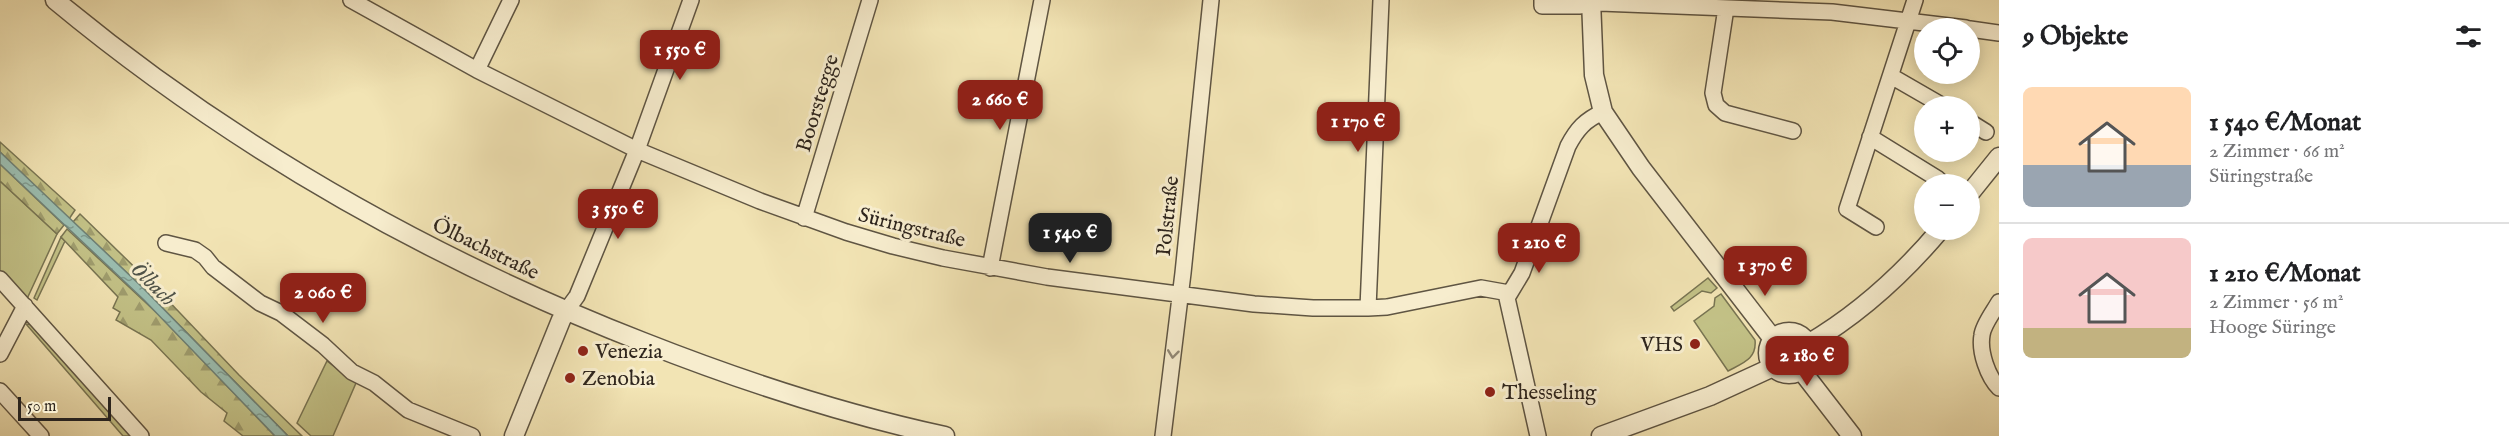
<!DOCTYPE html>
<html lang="de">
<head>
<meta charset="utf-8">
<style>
	body { margin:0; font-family:"IM FELL English",serif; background:#f6f6f6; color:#202124; height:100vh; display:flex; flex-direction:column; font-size:22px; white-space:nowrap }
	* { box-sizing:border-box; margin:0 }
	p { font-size:20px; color:#757577 }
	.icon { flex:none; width:33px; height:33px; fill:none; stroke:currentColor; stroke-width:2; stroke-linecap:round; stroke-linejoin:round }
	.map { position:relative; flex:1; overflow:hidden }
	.details { display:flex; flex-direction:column; background:#fff; width:510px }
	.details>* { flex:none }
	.tools { position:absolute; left:1914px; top:18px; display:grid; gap:12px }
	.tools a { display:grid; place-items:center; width:66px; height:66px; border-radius:50%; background:#fff; box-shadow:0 3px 15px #0003; font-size:30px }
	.scale { position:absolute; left:18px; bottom:15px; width:93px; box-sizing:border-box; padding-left:6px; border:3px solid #2e251d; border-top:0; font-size:16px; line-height:21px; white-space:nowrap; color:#2e251d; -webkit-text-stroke:4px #f7edce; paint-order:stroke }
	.price { position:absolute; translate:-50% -51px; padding:0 14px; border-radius:12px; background:#8f2418; color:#fff; font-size:20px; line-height:39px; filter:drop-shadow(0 2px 3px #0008) }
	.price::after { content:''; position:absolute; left:50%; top:36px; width:18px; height:14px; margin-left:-9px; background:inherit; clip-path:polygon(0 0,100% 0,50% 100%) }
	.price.selected { background:#222; color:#fff }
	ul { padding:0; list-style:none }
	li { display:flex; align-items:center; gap:18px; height:150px; padding:0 24px }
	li+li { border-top:2px solid #e0e0e0 }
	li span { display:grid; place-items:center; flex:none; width:168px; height:120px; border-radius:9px; color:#555 }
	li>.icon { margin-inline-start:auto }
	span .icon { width:72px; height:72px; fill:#fffc; stroke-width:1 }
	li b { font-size:26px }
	h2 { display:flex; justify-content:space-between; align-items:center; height:72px; padding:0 24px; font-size:26px }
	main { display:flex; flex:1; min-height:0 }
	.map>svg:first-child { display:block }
	.grass { fill:#c3c287; stroke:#787452; stroke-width:1.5 }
	.forest { fill:url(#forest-firs); stroke:#787452; stroke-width:1.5 }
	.water { fill:url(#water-ripples); stroke:#6f8176; stroke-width:1.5 }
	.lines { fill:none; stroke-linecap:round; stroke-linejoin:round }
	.minor-casing { stroke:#5f5543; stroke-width:18 }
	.tertiary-casing { stroke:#5f5543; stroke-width:21 }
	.minor { stroke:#f7edce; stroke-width:15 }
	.tertiary { stroke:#f7edce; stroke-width:18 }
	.oneway { stroke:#928976 }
	.poi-dot { fill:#8f2418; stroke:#f7edce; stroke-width:2 }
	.labels { text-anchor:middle; stroke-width:6; stroke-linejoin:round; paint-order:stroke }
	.street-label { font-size:21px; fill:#2e251d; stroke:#f7edce }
	.poi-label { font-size:21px; fill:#2e251d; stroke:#f7edce; text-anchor:start }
	.water-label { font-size:22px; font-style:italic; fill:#4f5349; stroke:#f7edce }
</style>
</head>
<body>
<main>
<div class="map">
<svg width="1999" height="436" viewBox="0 0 1999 436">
	<defs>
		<pattern id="forest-firs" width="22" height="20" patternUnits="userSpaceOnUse" patternTransform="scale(1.5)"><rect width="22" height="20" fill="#c3c287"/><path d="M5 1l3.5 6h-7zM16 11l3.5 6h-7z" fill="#9f9d6e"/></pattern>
		<pattern id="water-ripples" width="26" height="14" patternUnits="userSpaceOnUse" patternTransform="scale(1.5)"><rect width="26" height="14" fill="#9bbeb1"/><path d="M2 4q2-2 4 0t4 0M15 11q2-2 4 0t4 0" fill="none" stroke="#7f9a8f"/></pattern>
	</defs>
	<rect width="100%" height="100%" fill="#f2e4b4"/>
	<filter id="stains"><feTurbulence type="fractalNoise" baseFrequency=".00333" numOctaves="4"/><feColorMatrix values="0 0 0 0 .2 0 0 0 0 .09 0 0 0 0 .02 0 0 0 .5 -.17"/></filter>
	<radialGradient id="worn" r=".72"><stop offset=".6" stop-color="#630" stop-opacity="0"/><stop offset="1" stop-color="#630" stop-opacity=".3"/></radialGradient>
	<path class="grass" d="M0 181 57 234 26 301 0 273Z
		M61 237 65 241 37 300 34 298Z
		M1708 278 1717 288 1711 293 1702 291 1674 311 1671 307Z
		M1721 294 1755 340C1757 359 1743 363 1728 371L1694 321 1714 306 1715 298Z
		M26 324 34 325 133 436H123Z
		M1777 353a12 12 0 1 1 24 0a12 12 0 1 1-24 0Z
		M327 361 356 383 333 436H311L297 423Z"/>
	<path class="forest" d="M0 142 75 210 69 219 0 152Z
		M0 164 64 225 57 234 0 181Z
		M80 214 160 292 239 375 302 436H288L142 287 73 222Z
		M67 229 159 315 275 436H243L224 421 227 413 201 392 151 340 116 320 120 312 113 308 118 297 61 237Z"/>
	<path class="water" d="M0 152 142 287 288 436H275L144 300 0 164Z"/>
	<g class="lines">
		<g class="minor-casing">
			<path id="minor" d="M351 0 477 70 637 150 760 201 846 232 893 246 943 258 1047 277 1254 304 1313 308H1368L1387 307 1481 288 1509 293
				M1542 0V6H1579L1600 3 1832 12 1966 28
				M1726 8 1713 93 1716 105 1725 113 1793 131
				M1970 29 1999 33
				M477 70 511 0
				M1891 76 1943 106
				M1970 122 1986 132
				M1870 137 1938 179
				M804 218 870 0
				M1876 227 1847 209 1915 0
				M166 243 195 250 205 257 213 267 260 303 281 313 323 345 352 372 374 383 408 410 472 436
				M990 268 1042 0
				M0 279 141 436
				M1999 302C1994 311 1983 325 1982 335 1979 352 1988 377 1999 388
				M1368 308 1381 0
				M566 311 577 296 637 150 691 0
				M0 354 25 306
				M0 391 41 436
				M1163 436 1183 273 1211 0
				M1538 436 1507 298 1522 273 1568 146C1577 129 1585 120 1603 112"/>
		</g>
		<g class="tertiary-casing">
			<path id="tertiary" d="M55 0C231 146 431 259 643 342 742 381 842 414 945 436
				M1591 0 1594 75 1603 112 1641 168 1773 339
				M1970 193 1999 157
				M1768 353a21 21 0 1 1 42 0a21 21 0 1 1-42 0Z
				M1808 344C1859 314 1902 275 1940 230
				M1801 370 1852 436
				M514 436 561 320 566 311
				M1601 436 1710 396 1773 367"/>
		</g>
		<use href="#minor" class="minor"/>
		<use href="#tertiary" class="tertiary"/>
	</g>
	<defs><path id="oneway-chevron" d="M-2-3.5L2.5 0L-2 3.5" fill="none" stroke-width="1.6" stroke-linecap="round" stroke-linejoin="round" transform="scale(1.5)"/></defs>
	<use class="oneway" href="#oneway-chevron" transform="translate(1173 354) rotate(97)"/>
	<g class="poi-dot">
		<circle cx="1695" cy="344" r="6"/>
		<circle cx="583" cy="351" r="6"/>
		<circle cx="570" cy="378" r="6"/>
		<circle cx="1490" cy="392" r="6"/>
	</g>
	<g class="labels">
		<g class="street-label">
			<text transform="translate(817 103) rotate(-73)" y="7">Boorstegge</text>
			<text transform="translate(1167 216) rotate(-84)" y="7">Polstraße</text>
			<text transform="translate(912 227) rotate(14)" y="7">Süringstraße</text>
			<text transform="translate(486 248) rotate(26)" y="7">Ölbachstraße</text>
		</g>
		<g class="poi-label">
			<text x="1683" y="351" text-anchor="end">VHS</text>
			<text x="595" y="358">Venezia</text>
			<text x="582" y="385">Zenobia</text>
			<text x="1502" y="399">Thesseling</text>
		</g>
		<g class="water-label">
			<text transform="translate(154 283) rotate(44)" y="8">Ölbach</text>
		</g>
	</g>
	<rect width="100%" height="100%" filter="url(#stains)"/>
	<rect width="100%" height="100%" fill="url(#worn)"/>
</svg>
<div class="tools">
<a><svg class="icon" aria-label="locate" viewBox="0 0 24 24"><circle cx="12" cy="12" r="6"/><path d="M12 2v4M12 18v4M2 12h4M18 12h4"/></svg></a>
<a>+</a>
<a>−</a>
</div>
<div class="scale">50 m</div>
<b class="price" style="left:680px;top:81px">1 550 €</b>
<b class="price" style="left:1000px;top:131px">2 660 €</b>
<b class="price" style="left:1358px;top:153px">1 170 €</b>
<b class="price" style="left:618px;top:240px">3 550 €</b>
<b class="price selected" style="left:1070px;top:264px">1 540 €</b>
<b class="price" style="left:1539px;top:274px">1 210 €</b>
<b class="price" style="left:1765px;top:297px">1 370 €</b>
<b class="price" style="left:323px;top:324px">2 060 €</b>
<b class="price" style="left:1807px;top:387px">2 180 €</b>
</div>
<section class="details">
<h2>9 Objekte<svg class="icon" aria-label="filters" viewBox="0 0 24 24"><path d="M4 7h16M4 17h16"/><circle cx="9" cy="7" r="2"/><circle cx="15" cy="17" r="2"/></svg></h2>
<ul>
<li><span style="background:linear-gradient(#ffd9b3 65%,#9aa5b1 0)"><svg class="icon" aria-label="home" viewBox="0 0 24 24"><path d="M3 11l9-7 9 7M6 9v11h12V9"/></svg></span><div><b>1 540 €/Monat</b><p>2 Zimmer · 66 m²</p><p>Süringstraße</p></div></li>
<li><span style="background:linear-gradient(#f6c9c9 75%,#c2b280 0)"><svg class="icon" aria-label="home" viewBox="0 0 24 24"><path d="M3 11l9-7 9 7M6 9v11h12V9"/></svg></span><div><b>1 210 €/Monat</b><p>2 Zimmer · 56 m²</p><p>Hooge Süringe</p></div></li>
</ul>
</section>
</main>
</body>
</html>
